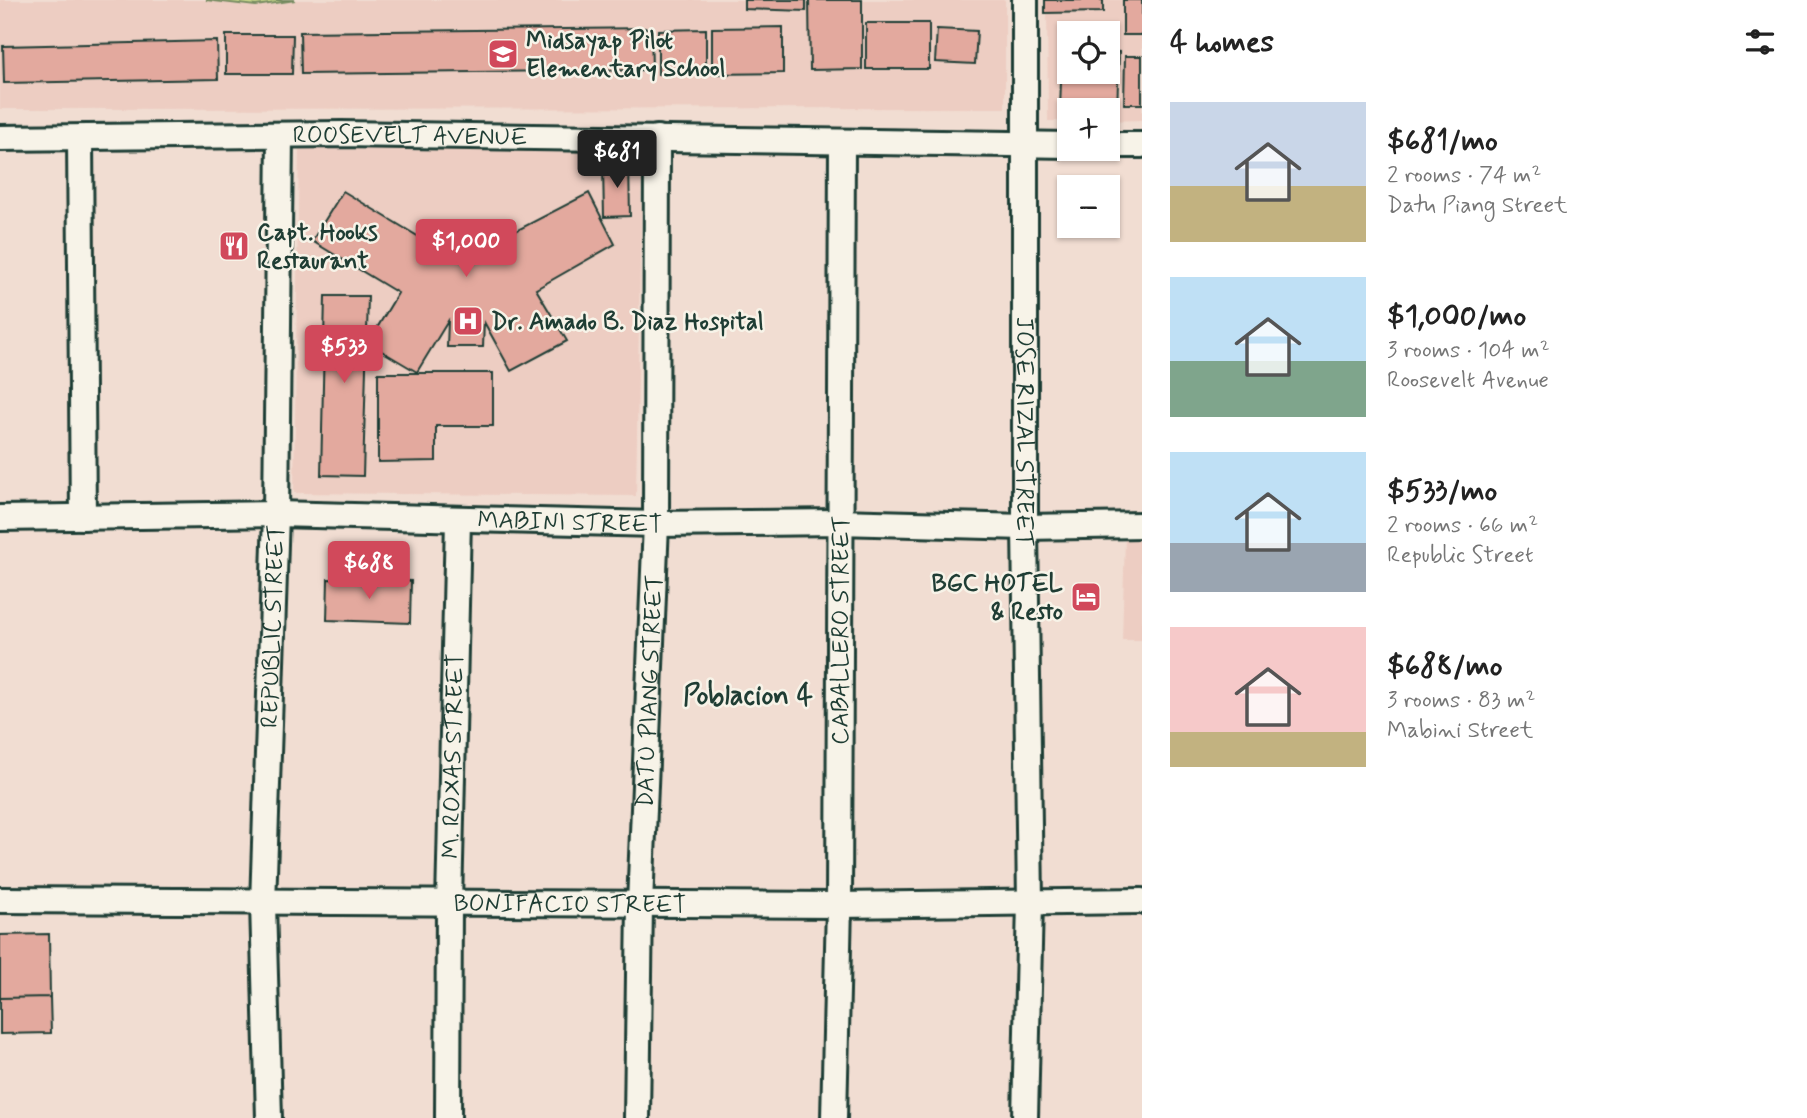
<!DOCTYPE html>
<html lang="en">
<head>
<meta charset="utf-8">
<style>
	body { margin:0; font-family:Mynerve,sans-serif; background:#f6f6f6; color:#222; height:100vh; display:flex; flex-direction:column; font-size:26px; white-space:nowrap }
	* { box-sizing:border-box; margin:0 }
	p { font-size:23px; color:#767676 }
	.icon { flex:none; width:38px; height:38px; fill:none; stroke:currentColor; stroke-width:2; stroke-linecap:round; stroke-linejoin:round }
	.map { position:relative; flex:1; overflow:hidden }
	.panel { display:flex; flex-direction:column; background:#fff; width:665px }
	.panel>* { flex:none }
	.fabs { position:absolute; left:1057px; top:21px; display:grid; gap:14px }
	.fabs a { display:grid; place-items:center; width:63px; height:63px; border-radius:0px; background:#fff; box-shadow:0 2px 5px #0004; font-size:35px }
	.price { position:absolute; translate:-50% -60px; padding:0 16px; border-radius:7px; background:#d1495b; color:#fff; font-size:23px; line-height:46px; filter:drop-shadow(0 2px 4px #0008) }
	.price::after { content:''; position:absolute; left:50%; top:42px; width:21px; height:16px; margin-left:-10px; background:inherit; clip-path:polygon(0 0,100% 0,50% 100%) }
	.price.active { background:#222; color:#fff }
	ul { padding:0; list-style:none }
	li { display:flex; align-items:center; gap:21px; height:175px; padding:0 28px }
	li span { display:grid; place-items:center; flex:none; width:196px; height:140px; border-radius:0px; color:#555 }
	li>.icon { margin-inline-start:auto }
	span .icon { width:84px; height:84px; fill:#fffc; stroke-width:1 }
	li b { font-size:30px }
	h2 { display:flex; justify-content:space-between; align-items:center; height:84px; padding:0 28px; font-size:30px }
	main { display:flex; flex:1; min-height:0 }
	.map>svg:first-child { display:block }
	.built { fill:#edcdc2; fill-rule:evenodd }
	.green { fill:#cbd98d; stroke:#758b60; stroke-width:2 }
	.building { fill:#e3a99e; stroke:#1f3d34; stroke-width:2 }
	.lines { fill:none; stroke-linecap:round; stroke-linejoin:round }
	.minor-casing { stroke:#1f3d34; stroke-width:30 }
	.minor { stroke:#f7f3e8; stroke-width:24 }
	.labels { text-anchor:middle; stroke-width:5; stroke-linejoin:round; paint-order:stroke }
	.poi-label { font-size:24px; font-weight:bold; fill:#1f3d34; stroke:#f7f3e8; text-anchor:start }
	.street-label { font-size:24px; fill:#1f3d34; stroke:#f7f3e8 }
	.quarter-label { font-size:28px; font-weight:bold; fill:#1f3d34; stroke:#f7f3e8 }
</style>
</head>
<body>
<main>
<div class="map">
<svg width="1142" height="1118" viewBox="0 0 1142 1118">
	<rect width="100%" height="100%" fill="#f1ddd2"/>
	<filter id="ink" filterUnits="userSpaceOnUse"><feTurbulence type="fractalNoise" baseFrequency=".0143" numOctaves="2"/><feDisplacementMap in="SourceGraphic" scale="14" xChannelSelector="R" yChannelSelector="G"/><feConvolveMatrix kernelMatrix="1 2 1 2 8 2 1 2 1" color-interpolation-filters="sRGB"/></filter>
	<g filter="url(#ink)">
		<path class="built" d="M0 0H1005V108L0 109Z
			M1047 0H1142V120L1108 121V110H1069V121H1048ZM1069 33H1108V72H1069Z
			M299 145 642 148 636 496 294 493Z
			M1125 538H1142V640H1122Z"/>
		<path class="green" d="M206 0H295L256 6Z"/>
		<path class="building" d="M744 0H806V11L744 9Z
			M809 0H862V69L810 70Z
			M1045 0H1103V12L1045 13Z
			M1123 0H1142V35H1123Z
			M866 23H929V69H866Z
			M783 27V73L712 74V28Z
			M651 28 652 70 301 74 300 32Z
			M706 29V73L658 74V30Z
			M937 29 977 31 975 64 935 62Z
			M226 35H293L292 74H226Z
			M217 41 218 79 4 83 3 46Z
			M1062 51H1069V72H1108V51L1119 52 1117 111 1060 110Z
			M1125 56H1142V104H1124Z
			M629 164 630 216 604 217 603 165Z
			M343 191 444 252 479 250 589 193 615 244 536 289 567 341 511 371 484 322 483 347H447L448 321 417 372 368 343 398 293 312 241Z
			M325 296H368L363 476 321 475Z
			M378 373H493V426H436V461L378 462Z
			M328 579 411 581 410 623 327 620Z
			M49 934 50 997 0 998V935Z
			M50 997 51 1033 0 1034V998Z"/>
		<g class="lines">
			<g class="minor-casing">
				<g id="minor">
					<path id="s1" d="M1025 0V527L1030 902 1025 1118"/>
					<path id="s2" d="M0 138 342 134 1069 145"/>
					<path d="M80 139 83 517"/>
					<path d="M1108 145H1142"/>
					<path id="s3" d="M0 518 276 514 656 524 838 522 1025 527 1142 525"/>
					<path id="s4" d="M0 900 839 905 1142 901"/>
					<path id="s5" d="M269 1118 263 904 276 514 280 135"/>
					<path id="s6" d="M448 1118 449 904 458 520"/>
					<path id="s7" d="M637 1118 640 904 656 524 657 138"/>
					<path id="s8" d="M834 1118 839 905 842 143"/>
				</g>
			</g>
			<use href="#minor" class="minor"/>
		</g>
	</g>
	<defs>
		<g id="school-square" transform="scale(1.575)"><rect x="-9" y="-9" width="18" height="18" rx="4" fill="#d1495b" stroke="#f7f3e8"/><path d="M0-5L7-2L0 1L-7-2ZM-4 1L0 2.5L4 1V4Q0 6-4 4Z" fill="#fff"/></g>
		<g id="restaurant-square" transform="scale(1.575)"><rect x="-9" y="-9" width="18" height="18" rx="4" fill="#d1495b" stroke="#f7f3e8"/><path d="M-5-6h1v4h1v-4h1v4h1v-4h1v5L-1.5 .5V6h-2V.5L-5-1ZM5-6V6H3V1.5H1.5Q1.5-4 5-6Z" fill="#fff"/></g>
		<g id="hospital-square" transform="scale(1.575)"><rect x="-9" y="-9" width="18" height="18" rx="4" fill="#d1495b" stroke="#f7f3e8"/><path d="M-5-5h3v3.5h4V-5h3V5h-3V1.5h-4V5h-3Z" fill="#fff"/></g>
		<g id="hotel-square" transform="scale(1.575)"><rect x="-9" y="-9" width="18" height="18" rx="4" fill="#d1495b" stroke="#f7f3e8"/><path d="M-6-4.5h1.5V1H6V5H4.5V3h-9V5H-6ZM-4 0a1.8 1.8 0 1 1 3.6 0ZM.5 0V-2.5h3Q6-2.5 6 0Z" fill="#fff"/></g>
	</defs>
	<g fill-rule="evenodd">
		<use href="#school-square" x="503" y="54"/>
		<use href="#restaurant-square" x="234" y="246"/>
		<use href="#hospital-square" x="468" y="321"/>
		<use href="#hotel-square" x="1086" y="597"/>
	</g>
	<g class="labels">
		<g class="poi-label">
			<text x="526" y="48">Midsayap Pilot<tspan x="526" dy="28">Elementary School</tspan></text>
			<text x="257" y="240">Capt. Hooks<tspan x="257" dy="28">Restaurant</tspan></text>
			<text x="491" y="329">Dr. Amado B. Diaz Hospital</text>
			<text x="1063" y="591" text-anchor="end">BGC HOTEL<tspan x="1063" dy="28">&amp; Resto</tspan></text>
		</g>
		<g class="street-label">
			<text dy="8" stroke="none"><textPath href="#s2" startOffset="410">ROOSEVELT AVENUE</textPath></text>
			<text dy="8" stroke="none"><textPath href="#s1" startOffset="432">JOSE RIZAL STREET</textPath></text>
			<text dy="8" stroke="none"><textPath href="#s3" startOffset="570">MABINI STREET</textPath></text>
			<text dy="8" stroke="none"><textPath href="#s5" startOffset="492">REPUBLIC STREET</textPath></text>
			<text dy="8" stroke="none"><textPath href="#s8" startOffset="488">CABALLERO STREET</textPath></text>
			<text dy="8" stroke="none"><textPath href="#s7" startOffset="427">DATU PIANG STREET</textPath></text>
			<text dy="8" stroke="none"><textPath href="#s6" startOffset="362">M. ROXAS STREET</textPath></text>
			<text dy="8" stroke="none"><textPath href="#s4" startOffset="570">BONIFACIO STREET</textPath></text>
		</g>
		<g class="quarter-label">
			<text x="748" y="704">Poblacion 4</text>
		</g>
	</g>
</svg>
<div class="fabs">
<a><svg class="icon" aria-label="locate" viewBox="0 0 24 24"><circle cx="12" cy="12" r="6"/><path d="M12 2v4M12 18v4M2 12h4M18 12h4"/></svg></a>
<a>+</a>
<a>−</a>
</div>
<b class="price active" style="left:617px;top:190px">$681</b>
<b class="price" style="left:466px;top:279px">$1,000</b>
<b class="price" style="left:344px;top:385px">$533</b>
<b class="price" style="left:369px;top:601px">$688</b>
</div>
<section class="panel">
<h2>4 homes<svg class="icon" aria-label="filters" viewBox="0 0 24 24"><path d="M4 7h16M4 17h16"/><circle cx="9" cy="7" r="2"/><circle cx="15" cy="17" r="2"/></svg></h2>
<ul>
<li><span style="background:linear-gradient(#c9d6e8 60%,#c2b280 0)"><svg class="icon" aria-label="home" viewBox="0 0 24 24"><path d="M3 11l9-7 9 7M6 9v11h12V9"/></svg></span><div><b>$681/mo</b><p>2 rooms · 74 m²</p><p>Datu Piang Street</p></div></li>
<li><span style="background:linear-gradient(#bfe0f5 60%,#7fa58c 0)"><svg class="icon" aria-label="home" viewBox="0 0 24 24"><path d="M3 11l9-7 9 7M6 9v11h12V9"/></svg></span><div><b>$1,000/mo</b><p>3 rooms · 104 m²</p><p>Roosevelt Avenue</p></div></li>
<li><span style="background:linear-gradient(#bfe0f5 65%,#9aa5b1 0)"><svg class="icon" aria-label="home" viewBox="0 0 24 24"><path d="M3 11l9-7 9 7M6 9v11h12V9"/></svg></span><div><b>$533/mo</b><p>2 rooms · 66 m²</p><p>Republic Street</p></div></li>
<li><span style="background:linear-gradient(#f6c9c9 75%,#c2b280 0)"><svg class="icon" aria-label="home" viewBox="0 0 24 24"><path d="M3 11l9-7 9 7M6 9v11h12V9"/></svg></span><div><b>$688/mo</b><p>3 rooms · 83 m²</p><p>Mabini Street</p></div></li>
</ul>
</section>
</main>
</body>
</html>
